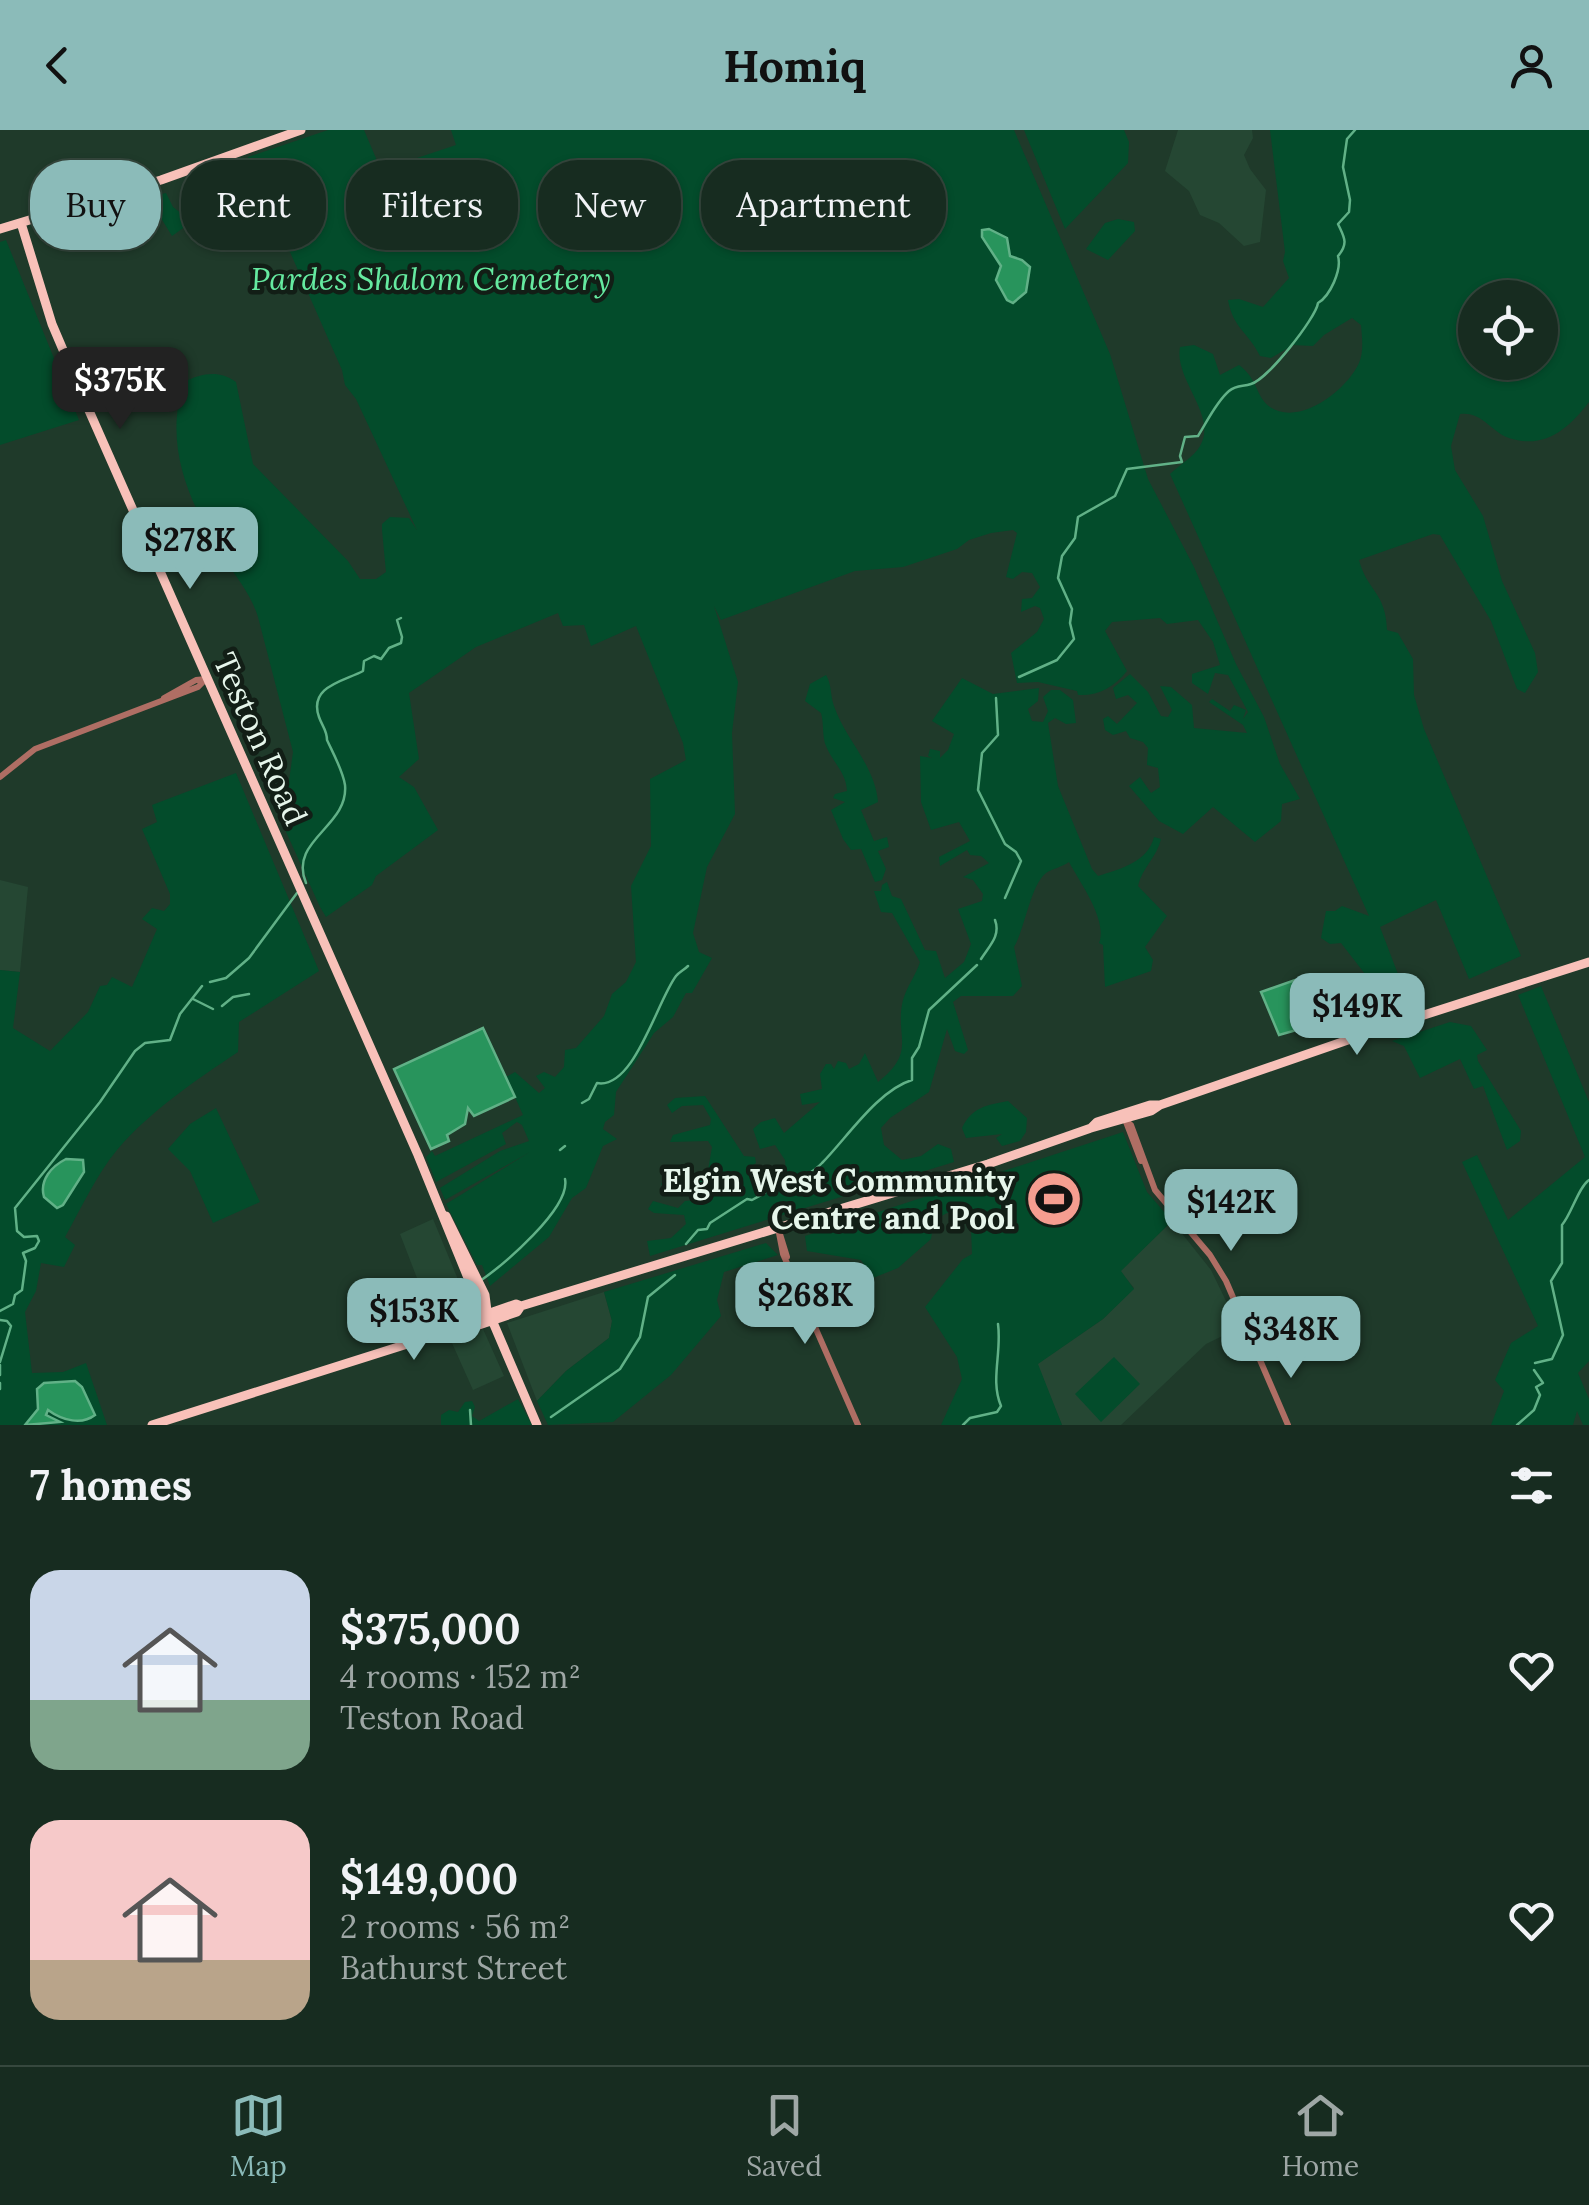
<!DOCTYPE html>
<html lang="en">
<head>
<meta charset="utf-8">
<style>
	body { margin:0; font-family:Lora,serif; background:#24382d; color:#f1f3f6; height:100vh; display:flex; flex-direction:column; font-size:38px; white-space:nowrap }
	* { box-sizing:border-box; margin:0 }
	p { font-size:32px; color:#9ea7a5 }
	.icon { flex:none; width:55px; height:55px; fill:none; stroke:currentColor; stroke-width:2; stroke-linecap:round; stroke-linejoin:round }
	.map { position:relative; height:1295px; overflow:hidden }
	.side { display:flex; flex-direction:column; background:#172c20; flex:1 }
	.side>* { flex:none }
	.guide { position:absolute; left:30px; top:30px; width:1000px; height:90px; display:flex; gap:20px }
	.controls { position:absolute; left:1458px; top:150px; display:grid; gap:20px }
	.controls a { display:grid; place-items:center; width:100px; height:100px; border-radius:50%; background:#172c20; box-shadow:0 2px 8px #0004,0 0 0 2px #36483e; font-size:50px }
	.price { position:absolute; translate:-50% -85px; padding:0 22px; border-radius:20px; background:#8bbbb9; color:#111; font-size:32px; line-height:65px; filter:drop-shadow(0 2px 5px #0008) }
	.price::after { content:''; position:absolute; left:50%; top:60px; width:30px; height:22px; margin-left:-15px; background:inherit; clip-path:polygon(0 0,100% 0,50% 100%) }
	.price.on { background:#222; color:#fff }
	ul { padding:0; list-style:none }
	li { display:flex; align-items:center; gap:30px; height:250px; padding:0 30px }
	li span { display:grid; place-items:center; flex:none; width:280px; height:200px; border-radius:30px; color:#555 }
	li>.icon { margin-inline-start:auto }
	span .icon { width:120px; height:120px; fill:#fffc; stroke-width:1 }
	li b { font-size:42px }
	h2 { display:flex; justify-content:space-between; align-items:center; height:120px; padding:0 30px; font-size:42px }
	.pill { padding:0 35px; border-radius:40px; background:#172c20; box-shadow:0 2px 8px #0004,0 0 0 2px #36483e; font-size:35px; line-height:90px }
	.pill.on { background:#8bbbb9; color:#111 }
	header { display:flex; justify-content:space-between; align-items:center; height:130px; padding:0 30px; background:#8bbbb9; color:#111; font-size:45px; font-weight:700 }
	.menu { display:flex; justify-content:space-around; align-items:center; height:140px; border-top:2px solid #36483e; background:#172c20; font-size:28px; color:#9ea7a5 }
	.menu a { display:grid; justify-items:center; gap:5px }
	.menu .on { color:#8bbbb9 }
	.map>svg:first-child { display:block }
	.built { fill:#254733 }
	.green { fill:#034c2b; fill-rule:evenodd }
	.water { fill:#28945c; stroke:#61b187; stroke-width:2.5 }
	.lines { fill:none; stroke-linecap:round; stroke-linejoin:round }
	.stream { stroke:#61b187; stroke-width:2.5 }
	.minor { stroke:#af6e64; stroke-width:6 }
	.major { stroke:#f8c1b9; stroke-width:9 }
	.labels { text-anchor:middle; stroke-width:9; stroke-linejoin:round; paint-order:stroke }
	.park-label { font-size:32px; font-style:italic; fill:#65eaa0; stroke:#121e16 }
	.street-label { font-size:32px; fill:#e6f6eb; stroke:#121e16 }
	.poi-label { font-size:32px; font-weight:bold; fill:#e6f6eb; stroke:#121e16; text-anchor:end }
</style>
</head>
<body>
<header><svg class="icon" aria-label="back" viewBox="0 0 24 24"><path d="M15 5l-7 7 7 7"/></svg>Homiq<svg class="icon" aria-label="person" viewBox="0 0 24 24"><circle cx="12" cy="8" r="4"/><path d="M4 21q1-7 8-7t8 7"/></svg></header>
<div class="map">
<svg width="1589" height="1295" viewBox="0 0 1589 1295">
	<rect width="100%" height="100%" fill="#1f3a2a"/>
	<path class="built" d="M1178 0H1252L1253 8 1244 25 1250 39 1266 60 1260 112 1244 116 1219 93 1200 85 1189 61 1165 41Z
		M0 750 28 757 20 842 0 840Z
		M433 1089 464 1164 474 1179 434 1192 400 1104Z
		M1172 1091 1211 1140 1239 1198 1206 1214 1121 1295H1062L1037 1234 1103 1189 1134 1158 1120 1141Z
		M604 1162 612 1191 609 1208 566 1241 537 1271 507 1193Z
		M483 1199 504 1246 473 1260 452 1213Z"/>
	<path class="green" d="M328 0H364L381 40 456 15 451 0H1014L1110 224 1148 349 1194 437 1236 534 1264 587 1280 634 1300 669 1282 674 1281 691 1255 712 1213 677 1183 704 1159 691 1129 656 1140 647 1151 663 1160 657 1158 638 1147 635 1148 618 1143 612 1130 608 1126 601 1113 605 1105 600 1103 589 1108 586 1117 594 1137 573 1128 565 1116 569 1113 558 1130 544 1148 562 1161 586 1168 587 1172 580 1160 556 1171 557 1192 575 1194 598 1247 603 1243 595 1209 572 1212 569 1230 581 1234 575 1246 580 1243 589 1248 582 1228 545 1215 543 1208 564 1192 553V544L1220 535 1213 512 1198 490 1167 494 1160 488 1112 492 1105 501 1127 541C1114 557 1099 566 1078 565L1077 561 1038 552 1017 553 1011 523 1037 502 1044 489 1040 478 1035 476 1021 482 1022 469 1032 468 1040 457 1032 443 1022 442 1013 449 1006 447 1017 403 1013 400 991 403 969 410 957 419 903 437 855 441 721 490 714 476 738 552 732 603 735 684 707 737 693 803 699 822 712 828 692 863H686L673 887 654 903 616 962 614 985 605 992 603 999 617 1009 603 1016 586 1058 572 1068 549 1107 490 1156 482 1135H477L446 1074 530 1022 445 1070 440 1058 500 1021 529 1011 522 995 517 992 502 1003 506 1014 436 1052 426 1027 432 1021 435 1026 523 985 506 947 515 942 539 963 545 958 536 946 544 942 555 947 564 937 565 920 576 918 604 886 612 864 626 852 636 832 631 756 651 716 650 649 686 630 683 613 636 496 591 516 584 495 563 496 558 483 476 517 409 563 419 629 399 647 414 657 438 700 376 746 372 755 326 787 320 777 283 695 293 622 258 487C251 464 236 447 223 427 189 372 163 316 184 252 202 243 219 240 236 252L253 334 348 431 360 449H376L386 442 382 400V394L390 387 409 388 417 400 356 269 345 255 342 240 290 122 273 108 248 27Z
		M1024 0H1124L1129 12 1128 33 1065 99Z
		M1270 0H1589V272C1569 298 1545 320 1509 308 1490 301 1482 281 1460 284L1451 316 1455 340 1483 386 1502 451 1535 523 1538 542 1525 563 1517 559 1491 491 1440 405 1433 404 1359 430C1367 461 1386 462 1387 500L1398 503 1413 529 1414 565 1424 599 1521 826 1469 849 1436 770 1380 797 1409 873 1349 880 1344 870 1367 866 1387 848 1375 843 1365 844 1341 813 1330 814 1321 808 1326 781H1335L1342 776 1369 786 1170 344C1179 335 1194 327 1200 316 1218 285 1174 250 1180 217L1194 215 1213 224 1220 245 1239 235C1259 250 1255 266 1270 277 1299 297 1347 260 1359 233 1364 221 1362 208 1361 195L1352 188 1324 205 1313 216 1293 215 1271 228 1260 226C1248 202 1233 198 1228 170L1239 169 1263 177 1289 148 1283 131 1285 122ZM1475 168H1540V232H1475Z
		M166 63 173 77 186 87V96L172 106 161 88 150 103 126 112 112 106 90 112 81 104 77 93 131 72Z
		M1118 89 1134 92 1135 101 1108 130 1086 119 1105 93Z
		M6 110 79 290 0 315V112Z
		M826 545C832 555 830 565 834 576 845 609 875 635 878 672L861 680 874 711 887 707 889 717 878 721 886 739 882 750 875 752 861 719 851 720 843 709 831 680 845 672 833 668 835 664 847 661C846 642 833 633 826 616 822 607 824 593 821 583L805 571 810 554Z
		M962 548 993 564 1039 558 1038 571 1028 579 1032 591 1043 592 1048 581 1043 567 1051 560H1060L1073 570 1076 593 1066 594 1055 588 1048 593 1058 656 1092 739 1098 746C1120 739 1148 732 1154 707L1161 709C1157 727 1142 738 1138 756L1167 786 1145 817 1153 830 1151 841 1105 857 1103 815 1099 813C1108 790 1080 753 1069 732 1062 737 1052 739 1046 743 1030 756 1025 799 1014 817L1022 856 1013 866H961L953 872 968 920 964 924 955 921 947 899 929 962 890 988 881 998 884 1015 902 1030 921 1026 938 1014 951 1019 954 1032 650 1126 647 1111 671 1108 686 1094 684 1085 654 1083 648 1079 653 1071 678 1078 685 1071 694 1070V1056L684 1059 661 1055 665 1044 685 1047 693 1036 695 1051 707 1046 712 1017 708 1011 670 1012 673 1005 710 995 711 989 703 975 682 976 672 983 667 975 675 968 705 966 744 1026 755 1027 756 1033 749 1038 754 1052 761 1055 786 1041 785 1030 775 1015 760 1019 753 999 761 992 775 988 784 1003 820 972 802 975 800 964 822 959 820 944 826 934H831L834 939 838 931 846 933 849 939 859 934 865 923 878 952C918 921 894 906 903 870 907 856 916 845 920 832L892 783 881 782 874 761H881L882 755 887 752 892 766 901 769 925 820 936 821 945 848 964 832 971 814 958 779 982 771 983 764 973 750 963 747 989 733 981 726 970 725 967 720 940 736 939 727 970 711 959 692 931 700 921 672 920 626 932 628 928 626 930 619 940 621V628L948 620 954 604 932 591Z
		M236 643 319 841 239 892 238 922C196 950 150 981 117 1020 96 1045 81 1079 65 1107L75 1115 64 1137 41 1133 36 1161 25 1182 32 1243 63 1242 86 1233 107 1295H0V840L20 842 13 898 50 921 88 882 100 856 107 855 112 847 132 857 157 799 142 789 152 778 164 781 170 774V764L142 699 157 692 152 675Z
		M1541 856 1589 972V1231L1578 1243 1589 1269V1295H1583L1577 1281 1573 1295H1491L1504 1261 1495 1250 1511 1213 1538 1196 1462 1032 1477 1025 1508 1090 1585 1027 1518 865Z
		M1450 892 1471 896 1487 920 1477 925 1478 931 1521 1001 1520 1011 1507 1020 1483 956 1474 959 1460 929 1420 948 1404 916 1392 911Z
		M1008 971 1027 988 1026 1002 1020 1011 1002 1016 996 1008 1002 1004 966 1008 962 998C972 977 987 975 1008 971Z
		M216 978 260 1072 213 1093 190 1041 168 1019 190 994Z
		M1123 1002 1147 1062 1172 1091 1121 1141 1134 1159 1103 1189 1038 1234 1062 1295H941L962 1249 957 1227 925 1177 963 1129 972 1124 971 1097 962 1075 934 1090 931 1109 898 1138 873 1148 861 1130 807 1121 805 1106Z
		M766 1113 778 1125 724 1142 717 1170 721 1186 671 1245 613 1292 548 1295 537 1271 566 1241 609 1208 612 1191 604 1162Z
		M1114 1227 1140 1254 1101 1292 1075 1264Z
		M518 1269 532 1295H441V1285L449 1280 458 1282 465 1272 472 1271 475 1277 472 1286 479 1291Z"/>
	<path class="water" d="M989 99 1007 108 1010 126 1022 130 1030 137 1026 162 1013 173 1007 170 996 150 1001 136 982 107V100Z
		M1295 850 1311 896 1279 905 1261 862Z
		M483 898 515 967 474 986 468 978 465 994 447 1005 449 1011 431 1019 394 939Z
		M66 1029 83 1030 84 1042 63 1075 57 1078 44 1067C39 1050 52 1036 66 1029Z
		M75 1251 82 1257 95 1285C82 1295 63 1291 48 1280L46 1285 60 1292 25 1295 38 1279 37 1259 44 1253Z"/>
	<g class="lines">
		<path class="stream" d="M1019 547 1057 530 1074 509 1070 493 1072 479 1058 448 1062 426 1075 408 1078 387 1115 366 1127 339 1182 332 1180 326 1185 307 1198 306C1207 292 1216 272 1229 261 1237 254 1243 257 1251 254 1267 250 1316 188 1318 173 1330 166 1342 140 1338 126 1349 113 1344 107 1338 94L1349 82 1350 70 1343 37 1347 9 1355 0
			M996 568 998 605 982 623 978 660 1005 714 1016 722 1021 731 1005 768
			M306 753C288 710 349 697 345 655 343 641 333 623 327 610 327 600 322 596 319 587 308 556 345 551 363 541L364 531 374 526 381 529 389 518 401 513 402 507 397 490 401 488
			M981 829C989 816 1001 806 995 790
			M210 852 226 848 249 828 297 763
			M193 869 213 879
			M222 876 233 867 249 864
			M582 973 589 969 597 953C634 960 657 871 676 846 679 842 684 840 688 836
			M560 1020 565 1016
			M773 1060C788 1053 810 1046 822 1033 846 1009 878 960 912 950V928L919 917 929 880 977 835
			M686 1114 698 1100 707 1099 710 1093 747 1069 752 1070 765 1063
			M480 1151C503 1135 571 1078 565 1049
			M0 1181 13 1174 15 1165 22 1160 26 1131 23 1123 35 1118 39 1111 37 1106 24 1107 17 1101 15 1078 100 972 135 921 145 913 170 910 180 884 202 856
			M0 1190 7 1191 11 1196 0 1232
			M1535 1233 1552 1229 1563 1205 1551 1151 1562 1133V1095C1572 1083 1578 1058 1589 1050
			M0 1245V1235
			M0 1253V1259
			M470 1280 471 1295
			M551 1287 620 1239 640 1207 648 1167 675 1145
			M963 1295 970 1288 997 1282 1001 1276C990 1250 1002 1223 998 1194
			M1517 1295 1534 1280 1540 1265 1536 1257 1543 1253 1534 1240"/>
		<path class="minor" d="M164 568 196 550 206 549
			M0 647 35 619 198 557 206 549
			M1125 990 1131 995 1155 1060 1210 1125 1226 1151 1288 1295
			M1126 992 1141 1031
			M778 1098 783 1124 858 1295
			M779 1101 787 1127"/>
		<path class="major" d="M21 93 52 194 87 276 418 1025 477 1170 492 1190 537 1295
			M0 99 161 50 301 0
			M1091 998 1097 992 1150 975H1158
			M446 1086 485 1165 487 1181
			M461 1197 464 1192 516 1174 521 1176 988 1034 1091 998 1151 981 1160 975 1371 902 1589 832
			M152 1295 461 1197 467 1199 517 1182 521 1176"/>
	</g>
	<defs>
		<g id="stadium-disc" transform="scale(2.875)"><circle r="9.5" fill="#f59d90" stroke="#121e16"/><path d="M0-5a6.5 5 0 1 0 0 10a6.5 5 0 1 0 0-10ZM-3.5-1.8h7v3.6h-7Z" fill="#111"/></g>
	</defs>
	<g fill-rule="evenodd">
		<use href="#stadium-disc" x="1054" y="1069"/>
	</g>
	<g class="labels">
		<g class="park-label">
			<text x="431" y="160">Pardes Shalom Cemetery</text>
		</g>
		<g class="street-label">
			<text transform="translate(260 609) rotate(66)" y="11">Teston Road</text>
		</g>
		<g class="poi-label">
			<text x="1015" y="1062">Elgin West Community<tspan x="1015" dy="37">Centre and Pool</tspan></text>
		</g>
	</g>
</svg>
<div class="controls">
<a><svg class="icon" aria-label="locate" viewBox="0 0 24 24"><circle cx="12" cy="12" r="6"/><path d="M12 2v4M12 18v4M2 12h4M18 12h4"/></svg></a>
</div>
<b class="price on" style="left:120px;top:302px">$375K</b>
<b class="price" style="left:190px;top:462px">$278K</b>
<b class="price" style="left:1357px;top:928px">$149K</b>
<b class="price" style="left:1231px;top:1124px">$142K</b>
<b class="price" style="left:805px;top:1217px">$268K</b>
<b class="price" style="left:414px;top:1233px">$153K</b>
<b class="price" style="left:1291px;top:1251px">$348K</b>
<div class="guide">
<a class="pill on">Buy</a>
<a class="pill">Rent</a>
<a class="pill">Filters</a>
<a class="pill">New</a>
<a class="pill">Apartment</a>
</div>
</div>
<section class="side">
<h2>7 homes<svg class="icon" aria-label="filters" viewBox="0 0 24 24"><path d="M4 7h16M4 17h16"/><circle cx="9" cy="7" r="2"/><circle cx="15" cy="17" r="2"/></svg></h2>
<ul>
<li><span style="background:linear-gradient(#c9d6e8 65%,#7fa58c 0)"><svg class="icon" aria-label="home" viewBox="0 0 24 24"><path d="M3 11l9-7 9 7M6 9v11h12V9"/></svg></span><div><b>$375,000</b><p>4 rooms · 152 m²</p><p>Teston Road</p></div><svg class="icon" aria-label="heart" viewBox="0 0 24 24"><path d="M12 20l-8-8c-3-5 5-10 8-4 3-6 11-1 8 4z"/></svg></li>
<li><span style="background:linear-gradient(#f6c9c9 70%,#b9a48a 0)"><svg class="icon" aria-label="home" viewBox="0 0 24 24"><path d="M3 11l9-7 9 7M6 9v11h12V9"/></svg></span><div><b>$149,000</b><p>2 rooms · 56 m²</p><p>Bathurst Street</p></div><svg class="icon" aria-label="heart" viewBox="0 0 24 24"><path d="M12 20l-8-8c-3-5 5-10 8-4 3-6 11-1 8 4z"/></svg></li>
</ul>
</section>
<nav class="menu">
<a class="on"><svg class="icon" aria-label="map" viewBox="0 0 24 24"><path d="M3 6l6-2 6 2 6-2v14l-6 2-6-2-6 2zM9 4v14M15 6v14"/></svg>Map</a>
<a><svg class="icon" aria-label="saved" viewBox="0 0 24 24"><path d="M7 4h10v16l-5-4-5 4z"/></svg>Saved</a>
<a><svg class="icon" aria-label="home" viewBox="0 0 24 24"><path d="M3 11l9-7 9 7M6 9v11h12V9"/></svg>Home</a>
</nav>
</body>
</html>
